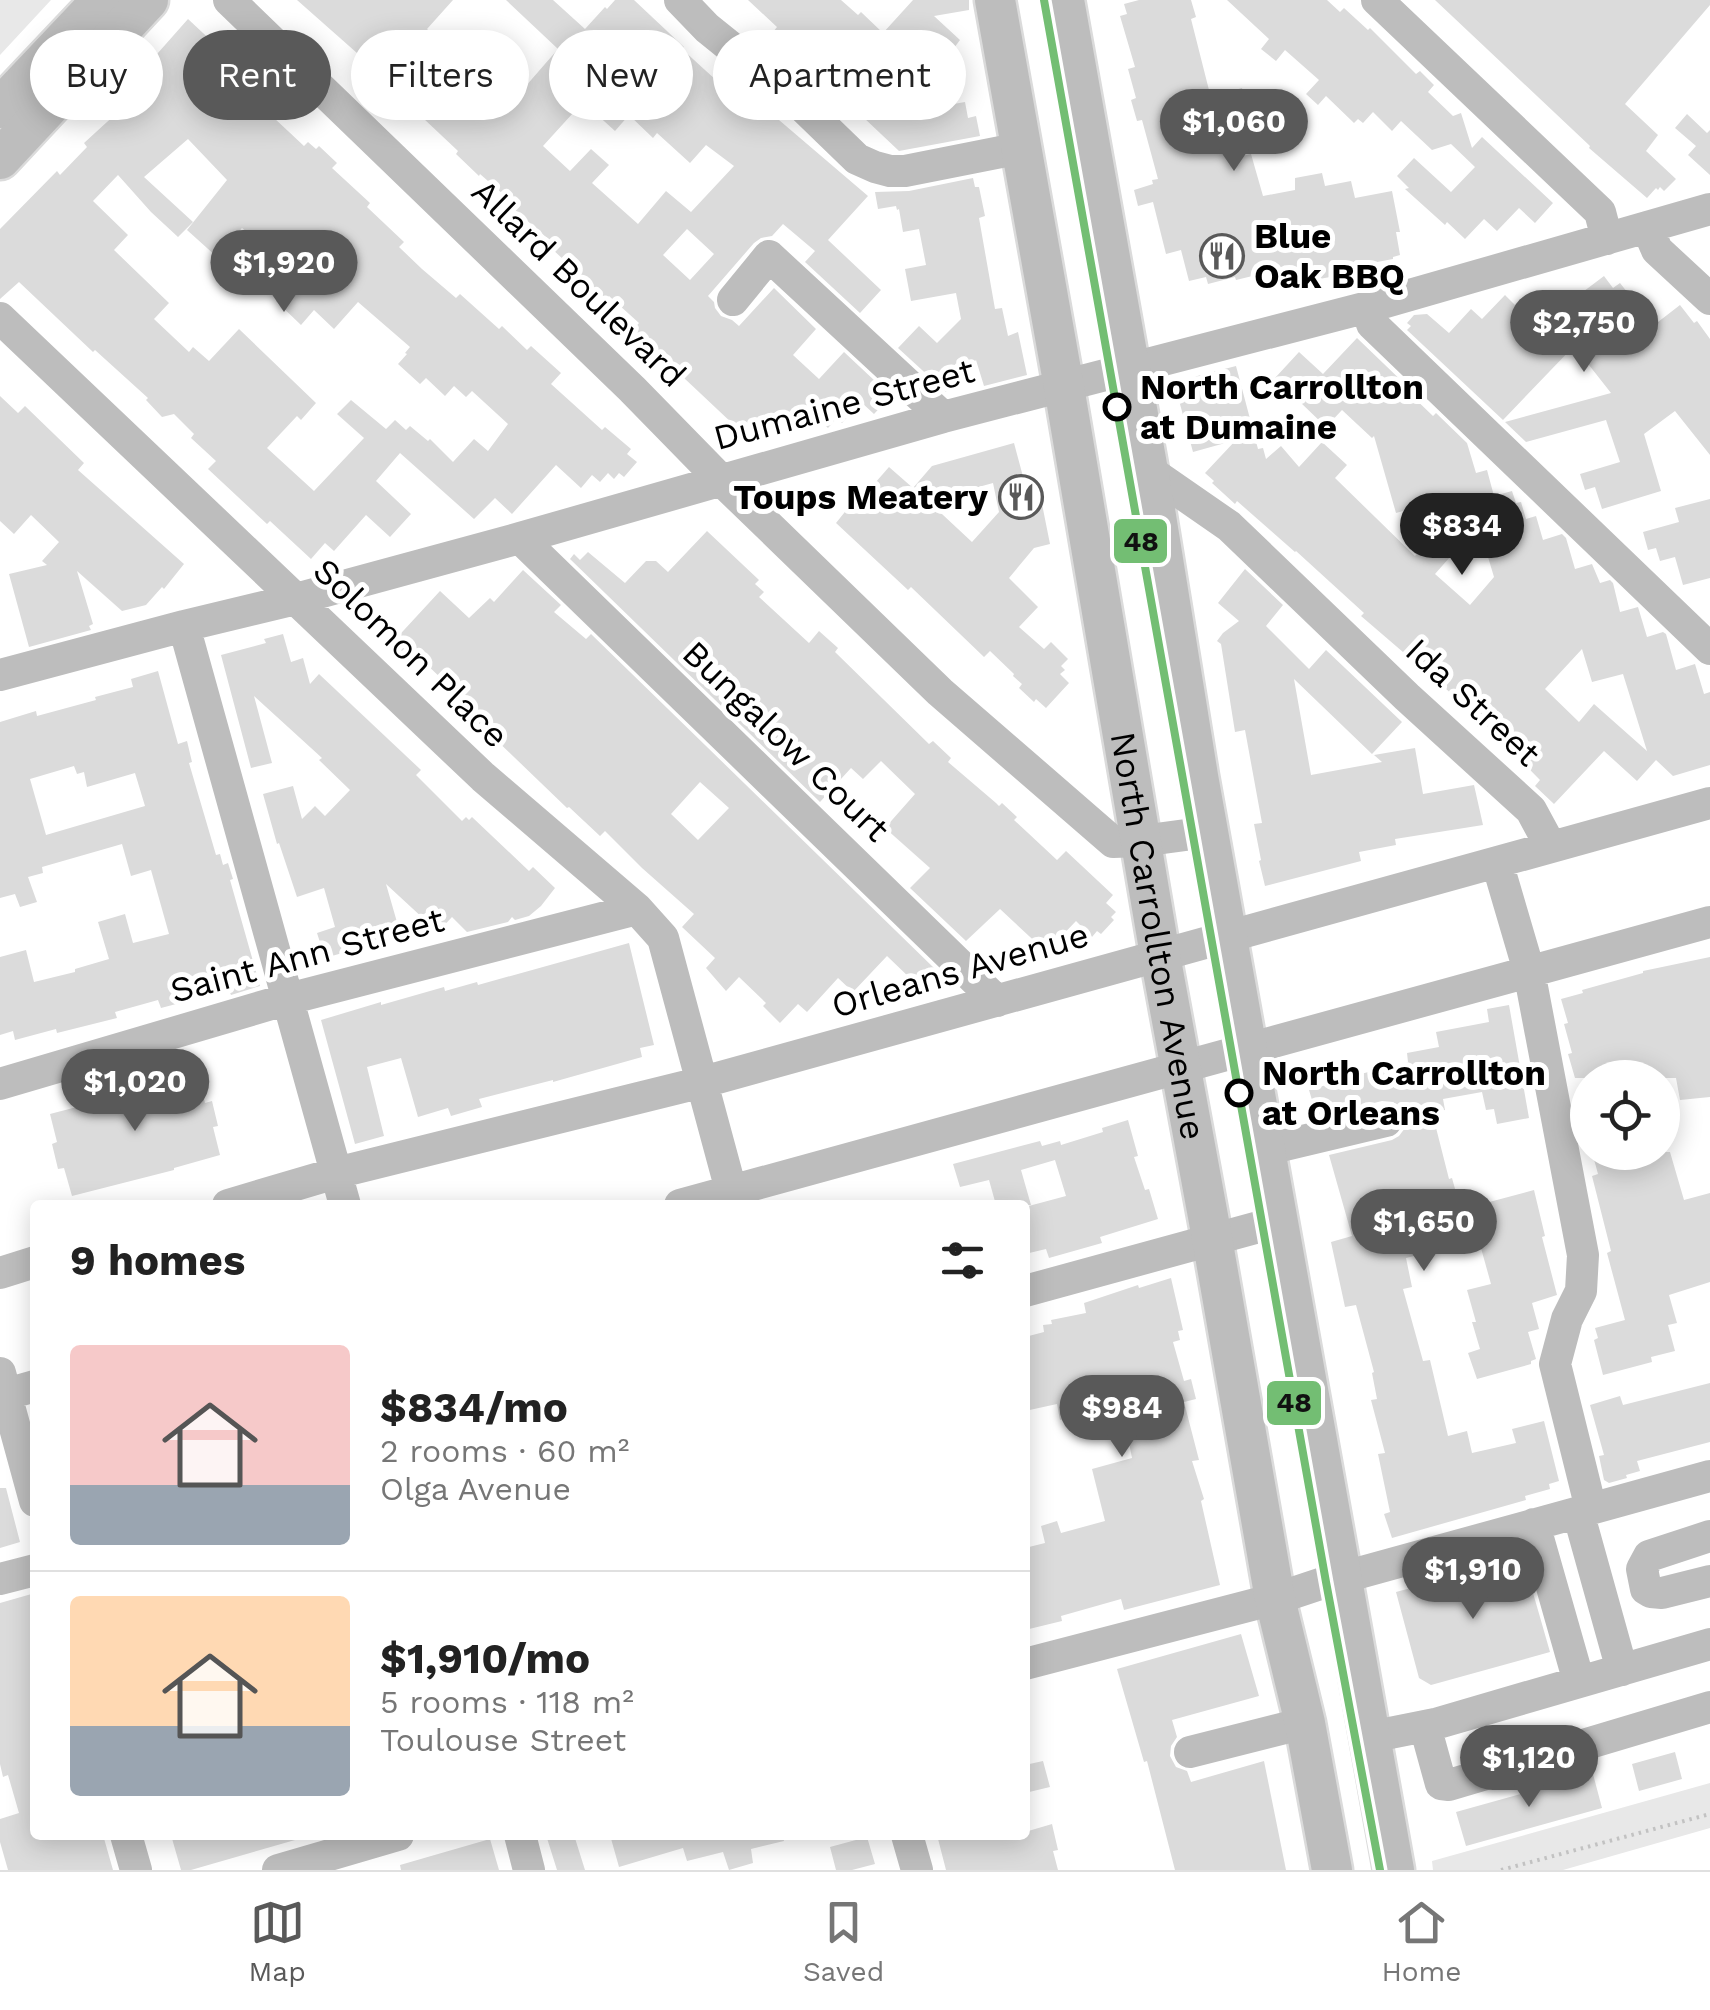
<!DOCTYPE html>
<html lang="en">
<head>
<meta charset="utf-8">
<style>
	body { margin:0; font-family:"Work Sans",sans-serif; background:#f2f2f2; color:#222; height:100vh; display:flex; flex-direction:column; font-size:38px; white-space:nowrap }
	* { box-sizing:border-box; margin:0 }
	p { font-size:32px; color:#767676 }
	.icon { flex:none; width:55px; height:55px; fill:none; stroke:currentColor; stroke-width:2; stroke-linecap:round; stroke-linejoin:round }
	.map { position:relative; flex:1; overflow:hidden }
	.drawer { position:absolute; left:30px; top:1200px; width:1000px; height:640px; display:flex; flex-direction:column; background:#fff; border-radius:10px; box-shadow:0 5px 25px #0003 }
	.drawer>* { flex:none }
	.banner { position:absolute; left:30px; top:30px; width:1000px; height:90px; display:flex; gap:20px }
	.buttons { position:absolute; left:1570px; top:1060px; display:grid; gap:20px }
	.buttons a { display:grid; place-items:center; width:110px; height:110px; border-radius:50%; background:#fff; box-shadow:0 5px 25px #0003; font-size:50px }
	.price { position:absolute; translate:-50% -85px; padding:0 22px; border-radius:35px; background:#595959; color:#fff; font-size:32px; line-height:65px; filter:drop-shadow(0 2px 5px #0008) }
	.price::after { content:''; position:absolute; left:50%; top:60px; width:30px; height:22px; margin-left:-15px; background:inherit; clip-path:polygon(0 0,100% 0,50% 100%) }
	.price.current { background:#222; color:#fff }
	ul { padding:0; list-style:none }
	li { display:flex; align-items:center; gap:30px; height:250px; padding:0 40px }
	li+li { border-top:2px solid #e0e0e0 }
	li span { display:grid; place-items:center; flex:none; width:280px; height:200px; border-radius:10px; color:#555 }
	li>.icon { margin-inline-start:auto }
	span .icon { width:120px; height:120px; fill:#fffc; stroke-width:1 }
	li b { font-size:42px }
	h2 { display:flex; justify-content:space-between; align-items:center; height:120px; padding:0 40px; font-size:42px }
	.chip { padding:0 35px; border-radius:45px; background:#fff; box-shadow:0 5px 25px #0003; font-size:35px; line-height:90px }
	.chip.current { background:#595959; color:#fff }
	.dock { display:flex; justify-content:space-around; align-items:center; height:140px; border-top:2px solid #e0e0e0; background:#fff; font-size:28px; color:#767676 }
	.dock a { display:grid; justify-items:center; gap:5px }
	.dock .current { color:#595959 }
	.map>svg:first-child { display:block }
	.green { fill:#e8e8e8 }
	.building { fill:#dbdbdb; fill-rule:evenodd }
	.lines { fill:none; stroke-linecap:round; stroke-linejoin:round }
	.major-casing { stroke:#dbdbdb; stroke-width:45 }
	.path { stroke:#c2c2c2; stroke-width:4; stroke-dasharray:2.5 5; stroke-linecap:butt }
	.minor { stroke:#bdbdbd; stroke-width:32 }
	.major { stroke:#bdbdbd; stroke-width:40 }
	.tram-1-casing { stroke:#fff; stroke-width:15 }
	.tram-1 { stroke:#73be73; stroke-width:8 }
	.stop-dot { fill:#fff; stroke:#000; stroke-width:5 }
	.labels { text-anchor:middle; stroke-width:10; stroke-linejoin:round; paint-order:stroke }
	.poi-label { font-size:35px; font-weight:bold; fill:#000; stroke:#fff; text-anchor:start }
	.street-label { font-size:35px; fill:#000; stroke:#fff }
	.stop-label { font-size:35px; font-weight:bold; fill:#000; stroke:#fff; text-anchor:start }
	.line-badge { stroke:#fff; stroke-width:4 }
	.pale-badge-label { font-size:28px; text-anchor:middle; font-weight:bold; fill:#111 }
</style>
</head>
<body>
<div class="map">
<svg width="1710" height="1870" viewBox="0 0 1710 1870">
	<rect width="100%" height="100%" fill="#fff"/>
	<path class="green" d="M0 0H51L0 55Z
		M1710 1783V1828L1563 1870H1433L1432 1861Z"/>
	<path class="building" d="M297 0H453L427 29 446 47 432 62 465 94 497 61 525 87 558 49 506 0H553L585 29 605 7 607 9 615 0H634L684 47 682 49 751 112 759 103 868 196 828 240 881 290 860 313 805 262 815 251 783 224 772 236 761 238 754 243 708 296 714 302 715 308 721 316 732 320 739 326 774 288 816 329 793 355 819 379 844 352 891 396 874 414 861 402 842 423 837 418 828 428 808 410 796 424 781 411 751 441 633 330 639 323 609 296 606 299 551 248 554 244 508 204 511 201 480 174 479 176 456 154 458 151 388 85 366 61ZM583 102 615 131 629 115 653 138 657 133 690 163 706 145 734 166 691 212 666 191 638 224 592 183 609 165 591 149 570 171 543 146ZM687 229 714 254 690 280 663 255Z
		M748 0H841L858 15 861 12 883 33 913 0H969V10L934 16 960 40 954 48 961 55 909 112 965 102 968 118 976 116 980 136 899 151 773 32 777 27Z
		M1139 0H1191L1196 17 1191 19 1210 94 1213 93 1214 96 1242 88 1247 108 1226 114 1238 157 1251 154 1263 196 1295 190V178L1322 173 1325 186 1351 181 1355 198 1392 191 1400 232H1396L1400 255 1393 257V259L1340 269 1341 275 1303 282 1304 285 1281 290 1277 270 1236 280 1235 277 1208 284 1206 277 1189 281 1181 250 1166 254 1153 202 1138 206 1134 190 1153 184 1152 180 1158 179 1142 120 1137 121 1131 100 1136 98 1128 69 1135 67 1120 16 1127 14 1124 4Z
		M1227 0H1327L1340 12 1344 8 1368 30 1370 28 1416 74 1420 71 1434 85 1428 92 1453 116 1461 113 1472 148 1482 137 1553 203 1535 223 1519 208 1497 231 1484 219 1465 239 1447 222 1445 225 1405 189 1409 188 1397 176 1414 158 1451 192 1475 167 1451 144 1432 150 1401 121 1392 131 1373 112 1363 123 1358 119 1354 123 1326 96 1318 105 1306 94 1319 80 1285 50 1276 61 1261 49 1269 39Z
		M1435 0H1710V5L1625 104 1658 135 1646 151 1676 179 1664 191 1660 187 1658 190 1656 188 1647 198 1589 148 1590 146Z
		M188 19 233 61 237 57 251 70 240 86 304 146 308 142 316 149 319 146 337 163 332 168 370 203 367 207 404 242 399 247 422 269 456 298 460 294 499 329 502 326 527 350 531 346 561 373 551 384 602 430 605 427 631 449 627 454 637 462 624 477 619 473 614 479 608 473 600 482 592 475 581 488 556 465 512 514 495 498 474 519 400 453 376 481 411 514 390 537 366 515 334 551 325 543 311 559 270 521 267 524 208 469 216 461 191 438 194 434 174 414 162 417 146 400 148 398 95 350 93 352 19 282 0 299V229L57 171 60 175 87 147 84 143 130 101 128 98 133 93 127 88ZM188 139 227 180 187 230 217 257 242 228 249 234 251 231 287 264 316 233 351 264 328 289 306 269 276 301 301 325 314 310 334 329 358 302 410 347 405 353 407 354 398 364 420 384 426 378 445 396 454 386 466 397 472 391 508 424 488 451 474 439 453 462 430 439 428 441 410 426 406 430 395 420 386 429 351 400 337 414 364 438 314 491 267 448 297 416 301 420 316 403 239 329 209 361 193 347 189 352 154 319 169 303 114 250 128 235 93 201 118 175 151 212 178 237 193 222 144 177Z
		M1687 114 1707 133 1710 130V175L1688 155 1696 146 1675 128Z
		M973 178 975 187H979L985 216 979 218 995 309 1002 308 1008 336 1018 332 1027 375 984 386 976 360 946 392 898 348 919 326 937 343 961 319 956 293 911 301 905 269 926 265 919 229 903 232 899 209 897 210 896 206 878 209 875 192 909 191Z
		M1604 276 1613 288 1620 283 1631 297 1605 317 1627 346 1680 305 1694 323 1697 321 1710 339V455L1675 411 1644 434 1661 491 1602 509 1595 487 1585 490 1580 474 1620 462 1606 420 1526 442 1505 422 1611 393 1574 346 1503 420 1407 330 1411 326 1407 323 1414 315 1427 314 1449 333 1471 309 1482 319 1505 295 1515 305 1540 292 1551 316Z
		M1357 338 1409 388 1407 391 1433 416 1436 413 1467 443 1476 473 1487 470 1494 496 1512 491 1516 503 1521 502 1526 519 1536 516 1543 540 1562 534 1566 538 1575 569 1592 564 1600 583 1610 580 1613 583 1620 612 1638 607 1647 637 1663 632 1666 634 1676 670 1695 664 1704 694 1710 692V765L1673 776 1656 760 1637 781 1604 751 1554 804 1535 786 1540 780 1474 713 1361 616 1364 613 1296 551 1295 552 1237 501 1235 504 1212 483 1214 481 1205 473 1236 440 1193 452 1174 382 1236 366 1258 449 1263 448 1266 459 1281 446 1299 467 1322 442 1347 465 1335 478 1415 556 1437 532 1428 504 1396 513 1374 436 1372 438 1342 410 1326 427 1275 378 1299 352 1323 374ZM1485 547 1494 577 1470 605 1435 574 1450 557ZM1582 649 1592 682 1623 674 1647 751 1594 704 1579 722 1545 689Z
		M0 396 18 413 25 406 84 463 78 470 184 564 164 589 162 587 146 605 122 611 77 571 93 624 89 626 91 630 29 647 9 574 47 565 42 561 59 542 31 515 14 534 0 521Z
		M1014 443 1025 484 1031 483 1034 500 1041 499 1050 544 1034 548 1009 578 1038 607 1019 627 1044 649 1051 642 1068 659 1061 666 1065 670 1060 674 1069 683 1046 708 1036 699 1034 702 1019 688 1022 684 1013 676 1014 674 990 651 984 657 911 587 908 590 836 523 864 488 868 491 889 467 913 488 932 466ZM993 483 999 512 972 542 928 501Z
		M1710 499V578L1683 585 1675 557 1660 561 1656 548 1648 550 1643 532 1679 522 1675 508Z
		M707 531 759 580 755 584 764 592 759 597 809 643 819 631 838 648 835 652 929 744 933 741 951 758 948 762 996 803 999 806 1002 803 1017 817 1014 820 1057 860 1066 851 1113 895 1106 903 1116 912 1111 917 1114 920 1101 934 1097 931 1092 937 1076 921 1056 942 1052 938 1043 949 1000 909 966 941 910 888 930 868 885 828 915 794 881 761 863 779 851 768 820 802 570 559 574 554 580 560 588 552 625 583 646 561H656L668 572Z
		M1245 569 1283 605 1266 626 1309 669 1326 650 1402 722 1372 754 1294 679 1311 775 1382 762 1374 755 1415 748 1423 794 1474 785 1483 825 1395 839 1396 845 1359 852 1361 861 1265 886 1259 861 1261 860 1254 824 1262 823 1245 730 1235 732 1221 644 1217 641 1223 633 1239 621 1218 603Z
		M523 570 561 605 554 612 586 639 591 634 934 968 922 980 917 976 912 980 887 956 853 992 838 978 807 1012 798 1004 780 1023 763 1006 766 1003 739 977 726 991 706 968 715 958 682 927 694 914 642 868 605 831 600 836 569 807 567 808 462 707 466 702 423 661 418 667 392 643 440 591 469 618 490 598 494 602ZM700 782 729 808 698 840 671 814Z
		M283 634 291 662 303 658 310 684 319 674 421 770 416 775 462 821 466 817 469 820 472 817 529 871 533 867 555 888 541 906 529 916 515 920 512 917 508 922 467 932 452 917 438 932 386 884 401 936 325 958 317 933 335 927 324 888 297 897 279 843 277 844 263 794 293 786 302 819 315 806 325 816 350 790 319 760 322 758 254 696 272 763 251 768 221 655 266 643 264 639Z
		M158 671 178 744 187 741 192 762 189 763 216 855 220 854 223 865 228 863 233 879 230 880 260 986 231 995 229 990 161 1008 158 1000 115 1012 117 1018 57 1033 56 1029 15 1040 13 1031 0 1035V957L26 950 34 982 75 972V969L109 959 98 922 125 914 133 943 169 934 151 870 131 876 122 844 42 867 43 873 28 877 37 902 20 907 15 894 0 898V722L36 711 37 716 96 700 95 697 133 687 131 679ZM74 766 77 774 84 772 87 787 135 773 145 806 46 835 30 779Z
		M629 943 654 1045 640 1048 642 1057 553 1082V1080L479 1099 482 1107 451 1116 448 1108 418 1117 401 1058 367 1067 384 1136 355 1144 321 1020 381 1002V1005L444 987 445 991 477 982 478 985Z
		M1710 957V1097L1680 1100 1676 1078H1575L1568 1054 1572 1053 1564 1024 1568 1023 1561 999 1583 993 1582 990 1643 973V971Z
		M1509 1005 1529 1118 1497 1124 1494 1109 1486 1110 1482 1092 1443 1099 1445 1110 1432 1112 1449 1179 1452 1178 1464 1221 1433 1228 1438 1250 1406 1258 1412 1287 1403 1289 1423 1361 1430 1360 1448 1436 1467 1431 1472 1453 1516 1443 1512 1429 1544 1421 1559 1481 1549 1484 1550 1489 1525 1496 1526 1500 1392 1538 1384 1514 1390 1512 1378 1454 1385 1453 1371 1400 1377 1399 1372 1373 1374 1372 1356 1305 1345 1307 1331 1242 1352 1236 1329 1155 1392 1140 1399 1136 1405 1128 1406 1117 1400 1107 1393 1102 1382 1101 1317 1117 1309 1090 1333 1083V1081L1408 1062 1407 1053 1439 1047 1436 1032 1489 1022 1487 1009Z
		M198 1074 205 1103 212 1101 218 1126 213 1127 220 1155 174 1168V1170L72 1196 64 1168 58 1169 52 1144 57 1142 50 1114 115 1097 111 1083 140 1075 143 1088Z
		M1128 1120 1138 1156 1134 1157 1145 1190 1149 1189 1158 1219 1100 1237 1102 1243 1049 1258 1046 1249 1025 1254V1207L1066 1196 1055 1160 1021 1170 1031 1205H996L989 1180 960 1187 953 1164 1040 1141 1042 1146 1060 1141 1061 1145 1103 1132 1102 1128Z
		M1592 1152H1670L1684 1200 1710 1193V1282L1669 1295 1677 1323 1668 1325 1675 1351 1651 1357 1652 1362 1603 1375 1594 1340 1598 1338 1595 1328 1625 1320 1607 1253 1611 1251 1592 1176 1598 1174Z
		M1534 1190 1545 1236 1542 1237 1557 1295 1532 1303 1539 1329 1528 1332 1536 1359 1531 1361V1364L1477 1379 1468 1353 1480 1349 1472 1322H1476L1467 1290 1491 1284 1474 1223 1467 1225 1463 1209Z
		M1171 1278 1183 1330 1178 1331 1180 1340 1173 1342 1184 1381 1191 1379 1196 1399 1184 1402 1199 1460 1192 1461 1204 1499 1201 1501 1220 1585 1124 1610 1121 1599 1061 1616 1062 1621 1025 1630V1548L1045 1543 1041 1526 1057 1521 1061 1533 1105 1521 1092 1469 1132 1458 1121 1402 1060 1420 1057 1404 1025 1411V1337L1044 1332 1043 1325 1052 1324 1051 1320 1086 1313 1084 1303 1138 1285 1139 1288Z
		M1710 1383V1442L1637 1461 1640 1471 1626 1475 1627 1478 1609 1483 1604 1480 1599 1456 1604 1455 1590 1405 1620 1396 1623 1405Z
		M0 1488H6L20 1542 0 1548Z
		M1523 1558 1550 1652 1431 1685 1419 1678 1396 1592Z
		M35 1593V1835H103L113 1870H8L0 1842V1819L19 1813 8 1775 3 1777 0 1764V1603Z
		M1241 1634 1259 1696 1172 1720 1177 1737 1171 1746 1170 1756 1176 1767 1187 1771 1191 1782 1264 1761 1286 1870H1175L1147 1761 1144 1762 1117 1669Z
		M1675 1752 1682 1779 1639 1791 1632 1764Z
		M1043 1761 1050 1787 1025 1793V1765Z
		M1593 1774 1602 1808 1466 1846 1456 1812Z
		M1052 1824 1058 1850 1053 1851 1058 1870H946L937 1835H1025V1832Z
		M171 1835H294L295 1840 191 1870H181Z
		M546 1835H574L585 1870H557Z
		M610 1835H783L784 1841 751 1849 753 1863 729 1870 723 1852 687 1861 683 1848 619 1867Z
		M867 1837 875 1864 852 1870H836L830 1847Z
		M490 1839 499 1870H401L400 1865Z"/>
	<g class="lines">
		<g class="major-casing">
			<g id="major">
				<path id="s1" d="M995 0 1064 387 1160 955 1212 1238 1275 1599 1305 1723 1332 1870"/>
				<path d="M1064 0 1155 510 1198 776 1394 1870"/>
				<path d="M0 108 102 0"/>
				<path d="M0 159 148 0"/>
			</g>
		</g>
		<path class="path" d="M1501 1870 1710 1814"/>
		<path class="minor" d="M229 0 632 389 720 479 940 692 1113 842 1141 841 1208 832
			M680 0 707 28 794 98 857 159 875 167 890 171H905L1021 148
			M1377 0 1600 212 1607 239
			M1647 227 1657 250 1710 299
			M733 300 769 256 943 417
			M1368 307 1372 324 1710 649
			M0 318 483 777 637 909 663 938 735 1205
			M1148 470 1229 526 1407 697 1531 810 1551 847
			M520 538 997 1001
			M184 626 345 1205
			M0 675 184 626 296 599 520 538 943 417 1368 307 1710 209
			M1497 862 1529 971 1583 1255 1581 1291 1567 1319 1555 1364 1591 1509
			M0 1084 288 999 637 909
			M1264 1150 1386 1121
			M228 1205 336 1173 703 1082 1710 803
			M680 1205 1710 922
			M0 1273 35 1262
			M1025 1291 1277 1222
			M0 1373 35 1501
			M0 1396 35 1386
			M1578 1512 1622 1670
			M1534 1524 1579 1682
			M1710 1536 1649 1556 1642 1569 1646 1589 1651 1592 1662 1593 1710 1581
			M0 1579 35 1570
			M1025 1664 1275 1599 1326 1582 1710 1476
			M1425 1726 1441 1784 1449 1785 1710 1707
			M1370 1737 1435 1724 1710 1644
			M1190 1752 1305 1723
			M126 1835 136 1870
			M520 1835 529 1870
			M907 1835 917 1870
			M278 1870 398 1835"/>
		<use href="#major" class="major"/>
		<g class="tram-1-casing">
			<path id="tram-1" d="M1044 0 1326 1582 1380 1870"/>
		</g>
		<use href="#tram-1" class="tram-1"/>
	</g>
	<defs>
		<g id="restaurant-ring" transform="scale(2.25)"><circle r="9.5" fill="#fff" stroke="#595959" stroke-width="1.5"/><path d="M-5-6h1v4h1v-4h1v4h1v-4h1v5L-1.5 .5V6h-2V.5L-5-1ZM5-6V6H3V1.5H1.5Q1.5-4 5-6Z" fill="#595959"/></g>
	</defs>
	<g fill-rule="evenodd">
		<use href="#restaurant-ring" x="1222" y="256"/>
		<use href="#restaurant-ring" x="1021" y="497"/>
	</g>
	<g class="stop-dot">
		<circle cx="1117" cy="407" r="12"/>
		<circle cx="1239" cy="1093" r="12"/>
	</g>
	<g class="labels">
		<g class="poi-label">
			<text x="1254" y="248">Blue<tspan x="1254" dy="40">Oak BBQ</tspan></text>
			<text x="988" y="509" text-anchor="end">Toups Meatery</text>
		</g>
		<g class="street-label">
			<text transform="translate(579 283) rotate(44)" y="12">Allard Boulevard</text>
			<text transform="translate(844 404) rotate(-15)" y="12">Dumaine Street</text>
			<text transform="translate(411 653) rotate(44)" y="12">Solomon Place</text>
			<text transform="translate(1473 702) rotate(43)" y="12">Ida Street</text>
			<text transform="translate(786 741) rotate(44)" y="12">Bungalow Court</text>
			<text dy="12" stroke="none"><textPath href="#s1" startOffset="950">North Carrollton Avenue</textPath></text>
			<text transform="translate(307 955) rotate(-15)" y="12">Saint Ann Street</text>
			<text transform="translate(960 970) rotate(-16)" y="12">Orleans Avenue</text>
		</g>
		<g class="stop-label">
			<text x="1140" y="399">North Carrollton<tspan x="1140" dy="40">at Dumaine</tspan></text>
			<text x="1262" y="1085">North Carrollton<tspan x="1262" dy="40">at Orleans</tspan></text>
		</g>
	</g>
	<g class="line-badge">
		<rect x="1112" y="517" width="57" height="48" rx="10" fill="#73be73"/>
		<rect x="1265" y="1379" width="58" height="48" rx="10" fill="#73be73"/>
	</g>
	<g class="pale-badge-label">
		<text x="1141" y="551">48</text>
		<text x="1294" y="1412">48</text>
	</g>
</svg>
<div class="buttons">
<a><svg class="icon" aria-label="locate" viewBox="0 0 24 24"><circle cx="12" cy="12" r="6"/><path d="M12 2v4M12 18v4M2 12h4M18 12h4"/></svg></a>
</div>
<b class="price" style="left:1234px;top:174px">$1,060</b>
<b class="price" style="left:284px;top:315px">$1,920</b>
<b class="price" style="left:1584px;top:375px">$2,750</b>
<b class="price current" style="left:1462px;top:578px">$834</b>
<b class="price" style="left:135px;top:1134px">$1,020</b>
<b class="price" style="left:1424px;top:1274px">$1,650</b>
<b class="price" style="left:1122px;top:1460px">$984</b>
<b class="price" style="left:1473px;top:1622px">$1,910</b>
<b class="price" style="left:1529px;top:1810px">$1,120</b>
<div class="banner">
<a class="chip">Buy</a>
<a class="chip current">Rent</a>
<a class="chip">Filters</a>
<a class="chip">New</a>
<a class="chip">Apartment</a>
</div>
<section class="drawer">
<h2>9 homes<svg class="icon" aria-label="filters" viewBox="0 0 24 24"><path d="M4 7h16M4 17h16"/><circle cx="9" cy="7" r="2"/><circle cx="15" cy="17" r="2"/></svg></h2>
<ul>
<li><span style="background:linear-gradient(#f6c9c9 70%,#9aa5b1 0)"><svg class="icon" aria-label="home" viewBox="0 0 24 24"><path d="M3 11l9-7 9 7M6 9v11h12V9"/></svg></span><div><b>$834/mo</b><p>2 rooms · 60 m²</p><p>Olga Avenue</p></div></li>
<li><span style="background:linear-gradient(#ffd9b3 65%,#9aa5b1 0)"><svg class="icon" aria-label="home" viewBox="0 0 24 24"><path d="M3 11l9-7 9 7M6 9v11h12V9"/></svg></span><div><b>$1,910/mo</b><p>5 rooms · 118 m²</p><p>Toulouse Street</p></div></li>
</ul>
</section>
</div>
<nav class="dock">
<a class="current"><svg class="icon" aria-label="map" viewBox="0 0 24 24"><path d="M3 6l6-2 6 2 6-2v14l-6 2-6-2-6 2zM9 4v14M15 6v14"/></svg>Map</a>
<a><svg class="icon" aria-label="saved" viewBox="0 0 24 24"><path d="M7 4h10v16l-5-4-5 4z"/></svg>Saved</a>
<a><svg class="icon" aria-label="home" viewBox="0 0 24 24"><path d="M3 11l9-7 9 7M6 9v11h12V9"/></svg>Home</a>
</nav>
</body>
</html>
